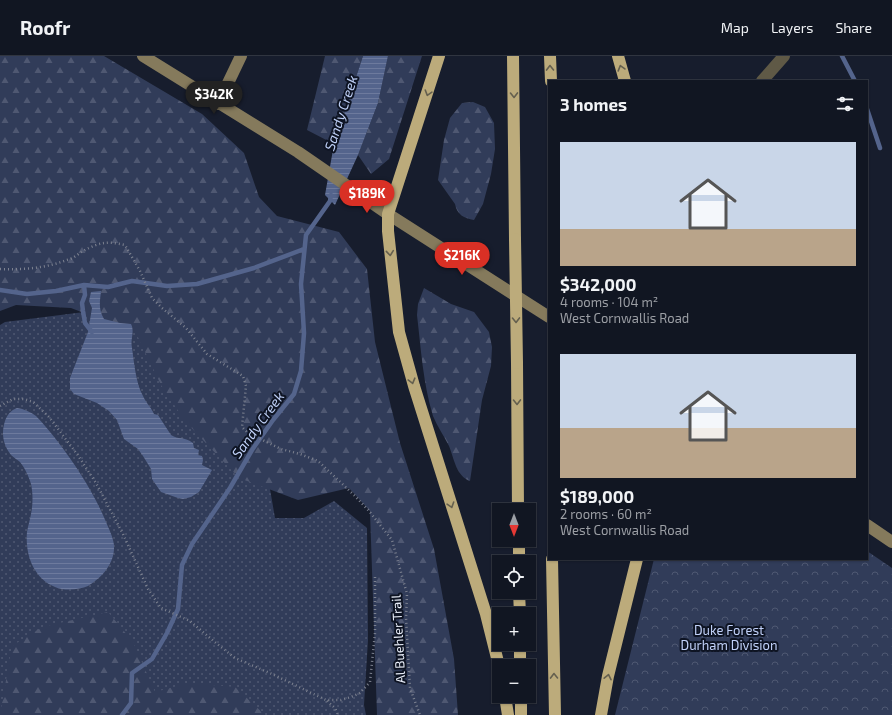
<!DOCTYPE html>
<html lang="en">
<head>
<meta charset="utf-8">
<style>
	body { margin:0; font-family:"Exo 2",sans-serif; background:#1a1f2a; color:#f1f3f6; height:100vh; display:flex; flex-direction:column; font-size:15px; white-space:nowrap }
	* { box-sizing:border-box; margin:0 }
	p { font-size:13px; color:#9c9fa5 }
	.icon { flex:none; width:22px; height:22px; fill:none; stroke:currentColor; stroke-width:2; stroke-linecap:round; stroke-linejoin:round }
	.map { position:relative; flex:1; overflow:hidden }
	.details { position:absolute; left:548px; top:24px; width:320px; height:480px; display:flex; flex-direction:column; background:#111622; border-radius:0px; box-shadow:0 1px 3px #0004,0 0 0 1px #303540 }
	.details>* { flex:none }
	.needle { width:26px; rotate:180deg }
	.buttons { position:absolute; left:492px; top:447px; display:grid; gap:8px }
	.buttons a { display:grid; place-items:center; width:44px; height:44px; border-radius:0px; background:#111622; box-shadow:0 1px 3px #0004,0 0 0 1px #303540; font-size:20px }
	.price { position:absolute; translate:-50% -34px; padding:0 9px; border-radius:14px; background:#d93025; color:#fff; font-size:13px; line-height:26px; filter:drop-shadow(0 1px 2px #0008) }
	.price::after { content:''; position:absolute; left:50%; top:24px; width:12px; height:9px; margin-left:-6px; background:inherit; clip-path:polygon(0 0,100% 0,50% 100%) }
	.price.on { background:#222; color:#fff }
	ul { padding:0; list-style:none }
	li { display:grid; align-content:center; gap:8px; height:212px; padding:0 12px }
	li span { display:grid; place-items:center; height:124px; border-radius:0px; color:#555 }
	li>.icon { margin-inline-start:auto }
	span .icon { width:72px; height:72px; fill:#fffc; stroke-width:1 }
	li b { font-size:17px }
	h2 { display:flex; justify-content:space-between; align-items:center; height:48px; padding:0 12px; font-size:17px }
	header { display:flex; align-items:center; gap:24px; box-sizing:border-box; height:56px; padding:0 20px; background:#111622; border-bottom:1px solid #303540 }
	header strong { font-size:19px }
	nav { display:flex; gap:22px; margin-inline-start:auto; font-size:14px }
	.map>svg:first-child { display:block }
	.grass { fill:url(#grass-dots) }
	.forest { fill:url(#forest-firs) }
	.park { fill:url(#park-crowns) }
	.water { fill:url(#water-rules) }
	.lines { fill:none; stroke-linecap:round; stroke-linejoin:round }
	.stream { stroke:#54648c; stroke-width:4.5 }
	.path { stroke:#7d8290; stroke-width:2.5; stroke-dasharray:1 3; stroke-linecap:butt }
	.street { stroke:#5f5946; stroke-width:12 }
	.secondary { stroke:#857a5c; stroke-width:12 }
	.highway { stroke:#bcab7b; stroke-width:12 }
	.highway-bridge { stroke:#bcab7b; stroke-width:12 }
	.oneway { stroke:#65604f }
	.labels { text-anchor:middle; stroke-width:4; stroke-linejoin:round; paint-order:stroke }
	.park-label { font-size:13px; fill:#c1d1f9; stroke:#0e1423 }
	.street-label { font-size:13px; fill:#e9eef9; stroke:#0e1423 }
	.water-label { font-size:14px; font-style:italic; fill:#bfd0f7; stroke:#0e1423 }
</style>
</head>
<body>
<header>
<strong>Roofr</strong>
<nav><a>Map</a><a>Layers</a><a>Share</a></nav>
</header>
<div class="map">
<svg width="892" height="659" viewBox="0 0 892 659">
	<defs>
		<pattern id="grass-dots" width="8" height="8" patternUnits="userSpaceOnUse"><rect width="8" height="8" fill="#313c59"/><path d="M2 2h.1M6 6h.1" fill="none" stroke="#4f5872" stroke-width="1.8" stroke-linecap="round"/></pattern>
		<pattern id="forest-firs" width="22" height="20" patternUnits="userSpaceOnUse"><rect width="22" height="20" fill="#313c59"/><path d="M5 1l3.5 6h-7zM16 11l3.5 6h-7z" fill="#4f5872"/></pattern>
		<pattern id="park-crowns" width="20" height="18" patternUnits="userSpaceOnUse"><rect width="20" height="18" fill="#313c59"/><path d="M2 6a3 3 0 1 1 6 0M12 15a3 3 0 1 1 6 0" fill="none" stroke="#4f5872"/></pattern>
		<pattern id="water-rules" width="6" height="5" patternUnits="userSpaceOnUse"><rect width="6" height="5" fill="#54648c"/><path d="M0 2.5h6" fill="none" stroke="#6d7a9d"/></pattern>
	</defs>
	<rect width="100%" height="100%" fill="#171d2d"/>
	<path class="grass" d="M108 253 140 265 266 410 275 462H304L334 445 367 472 368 584 364 649 366 659H0V269L5 266Z"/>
	<path class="forest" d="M0 0H104L202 58 244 97 259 141 277 160 339 176 367 213 375 286 400 387 434 493 454 603 458 659H377L370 455 349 432 298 444 239 422 185 365 161 329 136 277 71 252 16 249 0 255Z
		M325 0H363L334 88 307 74Z
		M388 0H422L389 103 371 118 358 99 378 47Z
		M473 46 485 51 494 67 495 93 491 118 483 148 474 164C464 162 457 159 455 148L438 124 444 84 450 62 462 47Z
		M424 232 451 248 474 256 489 276 492 291 491 310 482 344 470 425C456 420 454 402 449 390 444 380 437 370 433 360 423 327 421 293 417 259L418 248Z
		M108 556 133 586 155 636 189 627 235 631 265 659H0L12 590 42 571Z"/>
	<path class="park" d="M867 495 892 512V659H615L654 503H867Z"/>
	<path class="water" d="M363 0H388L378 47 358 99 335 149 325 139 334 88Z
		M101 235C100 245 98 253 104 263L120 267 131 268C135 276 130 283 132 292 134 306 136 328 143 340 146 347 151 351 154 358L158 359 171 379C179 384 183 380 193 387L194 392 199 394 198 399 202 400 203 404 202 409 212 414 199 436 191 441 183 443 178 442 161 436 152 423 151 413 143 400 138 393 124 383 117 364 109 355 97 347 74 338 70 333V322L88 276 92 252 89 245 91 236Z
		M17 352C24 353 31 356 36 360 44 368 51 377 58 386 77 411 94 437 106 466 109 473 113 481 114 489 115 507 103 521 88 530 79 534 64 535 55 531 33 522 25 498 27 476 28 470 30 464 31 458 33 449 33 437 31 428 29 421 25 412 20 406 18 404 14 402 11 399 3 388 1 378 5 365 7 359 11 354 17 352Z"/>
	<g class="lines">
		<path class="stream" d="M842 0 855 25
			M867 53 880 92
			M84 229 85 239 82 247 83 255 85 267 92 276
			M0 234 27 238 56 235 84 229 108 231 132 225 167 230 197 228 254 212 304 193
			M122 659 131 647 132 617 152 603 167 577 178 553 182 509 192 488 230 432 252 394 273 364 294 338 301 315 304 277 301 228 306 179 330 145 331 139"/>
		<path class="path" d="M0 213C23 214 46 212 67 204 73 203 78 198 83 195 100 186 107 185 125 189L140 215 152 242 162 252 186 272 207 298 243 320 246 330 242 371 248 377 281 393 300 398 318 405 355 440 369 455 392 484 407 538 406 562 410 632 420 659
			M0 350 13 343H24L33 346 49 361 77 398 96 427 123 478 148 533 161 552 190 565 216 587 235 602 272 618 326 644H341L351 641 360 637 370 626 375 577V519
			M327 645 335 652 338 659"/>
		<path class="street" d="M762 25 784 0"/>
		<path class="secondary" d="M143 0 298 96 388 158 549 261
			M218 48 241 0
			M867 469 892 486"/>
		<path class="highway" d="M439 0 388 158V175L399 276 414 330 486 558 499 610
			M513 0 515 183
			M550 0 551 25
			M618 0 625 25
			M517 307 518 454
			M519 484V506
			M552 503 555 659
			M519 536 520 558
			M520 588V610
			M505 640 508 659
			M521 640V659
			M601 659 608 620 637 503"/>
		<path class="highway-bridge" d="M515 183 517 307"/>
	</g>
	<defs><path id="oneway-chevron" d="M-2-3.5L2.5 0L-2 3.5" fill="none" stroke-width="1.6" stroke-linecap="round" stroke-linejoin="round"/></defs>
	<g class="oneway">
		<use href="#oneway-chevron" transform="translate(550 12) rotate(-91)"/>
		<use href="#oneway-chevron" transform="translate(621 12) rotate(-106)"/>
		<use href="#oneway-chevron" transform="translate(428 37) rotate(107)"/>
		<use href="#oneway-chevron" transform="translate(514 39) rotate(89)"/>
		<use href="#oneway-chevron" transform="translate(390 197) rotate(84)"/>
		<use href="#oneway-chevron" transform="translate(516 264) rotate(89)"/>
		<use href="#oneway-chevron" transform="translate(412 325) rotate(75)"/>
		<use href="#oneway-chevron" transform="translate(517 346) rotate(89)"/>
		<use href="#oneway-chevron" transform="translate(451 449) rotate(72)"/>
		<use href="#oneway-chevron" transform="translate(554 620) rotate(-91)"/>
		<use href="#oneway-chevron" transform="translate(608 621) rotate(-78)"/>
	</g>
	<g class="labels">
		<g class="park-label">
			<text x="729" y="579">Duke Forest<tspan x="729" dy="15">Durham Division</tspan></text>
		</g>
		<g class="street-label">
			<text transform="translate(398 583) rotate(-93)" y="5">Al Buehler Trail</text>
		</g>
		<g class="water-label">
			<text transform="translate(341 57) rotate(-72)" y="5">Sandy Creek</text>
			<text transform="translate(258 369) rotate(-54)" y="5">Sandy Creek</text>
		</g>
	</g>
</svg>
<div class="buttons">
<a><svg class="needle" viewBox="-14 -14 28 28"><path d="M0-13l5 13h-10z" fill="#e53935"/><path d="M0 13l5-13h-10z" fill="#9c9fa5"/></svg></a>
<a><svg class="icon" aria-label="locate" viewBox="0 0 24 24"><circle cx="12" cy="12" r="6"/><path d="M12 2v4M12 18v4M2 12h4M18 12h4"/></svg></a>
<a>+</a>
<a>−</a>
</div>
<b class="price on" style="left:214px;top:59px">$342K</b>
<b class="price" style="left:367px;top:158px">$189K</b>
<b class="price" style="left:462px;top:220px">$216K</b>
<section class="details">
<h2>3 homes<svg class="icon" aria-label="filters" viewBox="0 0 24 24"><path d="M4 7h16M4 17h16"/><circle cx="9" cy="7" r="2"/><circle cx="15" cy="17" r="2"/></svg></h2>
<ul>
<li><span style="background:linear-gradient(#c9d6e8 70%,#b9a48a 0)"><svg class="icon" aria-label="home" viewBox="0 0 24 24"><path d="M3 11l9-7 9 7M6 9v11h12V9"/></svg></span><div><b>$342,000</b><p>4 rooms · 104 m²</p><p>West Cornwallis Road</p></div></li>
<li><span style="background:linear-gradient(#c9d6e8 60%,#b9a48a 0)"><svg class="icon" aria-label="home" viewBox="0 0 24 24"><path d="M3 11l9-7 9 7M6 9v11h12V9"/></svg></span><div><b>$189,000</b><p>2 rooms · 60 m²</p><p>West Cornwallis Road</p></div></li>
</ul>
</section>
</div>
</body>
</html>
